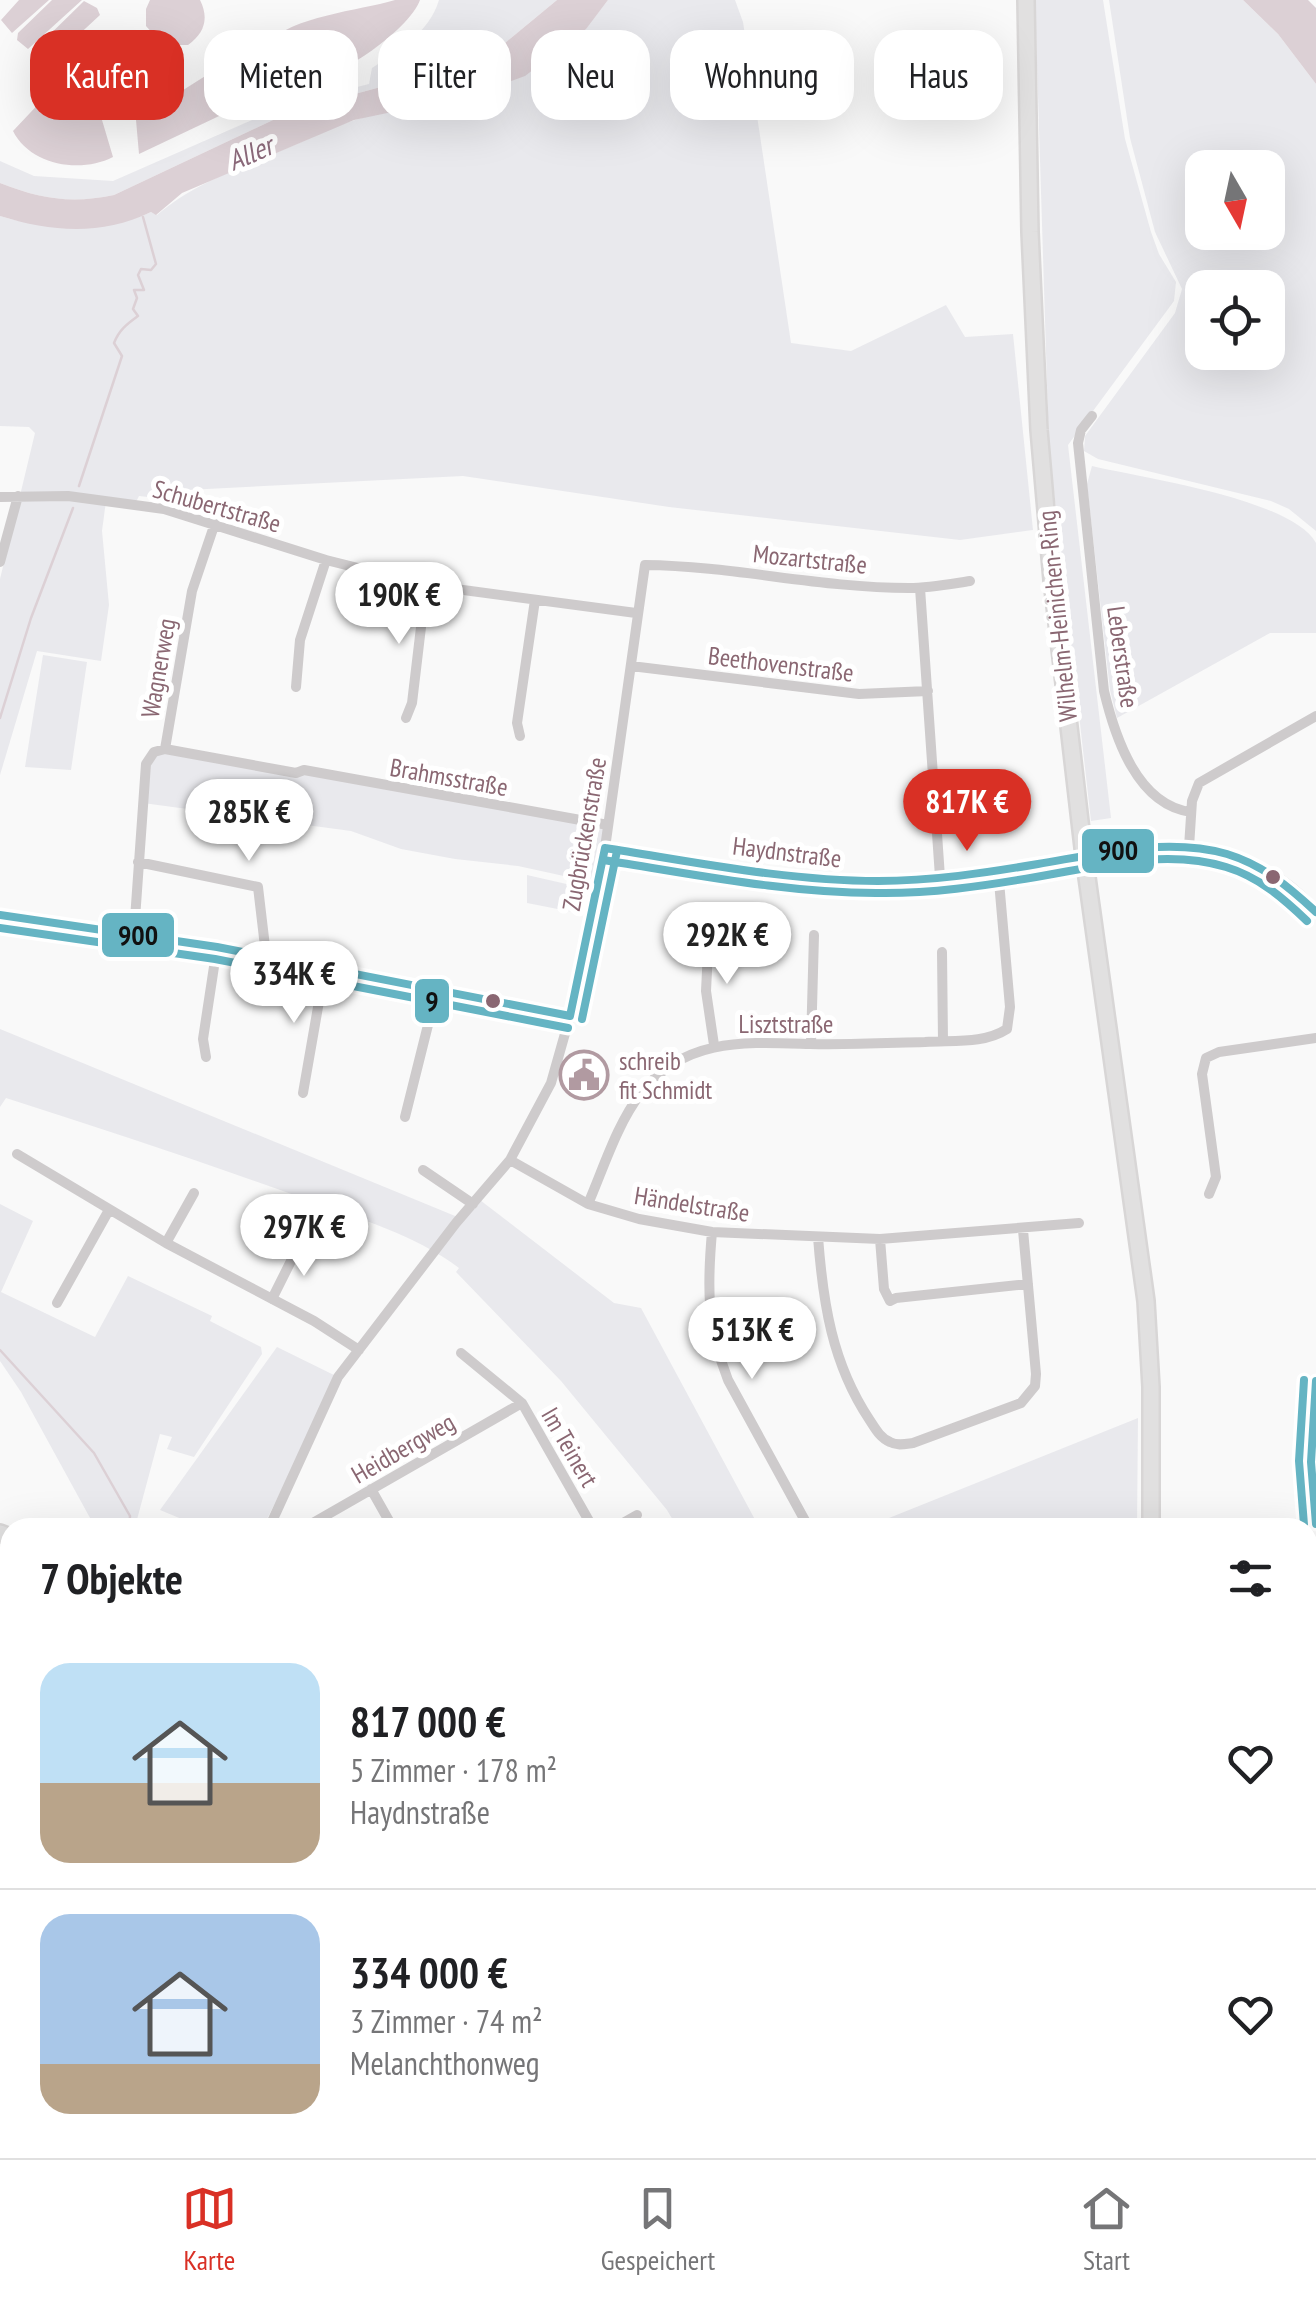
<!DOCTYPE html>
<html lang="de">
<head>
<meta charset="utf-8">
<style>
	body { margin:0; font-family:"PT Sans Narrow",sans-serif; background:#f6f6f6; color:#202124; height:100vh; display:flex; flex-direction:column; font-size:38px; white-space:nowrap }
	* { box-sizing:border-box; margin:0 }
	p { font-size:32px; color:#757577 }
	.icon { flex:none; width:55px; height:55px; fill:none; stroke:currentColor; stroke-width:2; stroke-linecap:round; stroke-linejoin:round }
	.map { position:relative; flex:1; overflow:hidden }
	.panel { position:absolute; left:0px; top:1518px; width:1318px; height:642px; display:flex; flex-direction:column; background:#fff; border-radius:30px 30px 0 0; box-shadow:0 10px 40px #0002 }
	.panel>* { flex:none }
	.guide { position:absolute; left:30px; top:30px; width:1258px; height:90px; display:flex; gap:20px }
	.needle { width:65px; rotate:171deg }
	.buttons { position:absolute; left:1185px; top:150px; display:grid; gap:20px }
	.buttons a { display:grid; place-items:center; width:100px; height:100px; border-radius:20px; background:#fff; box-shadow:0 10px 40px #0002; font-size:50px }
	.price { position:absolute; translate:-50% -85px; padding:0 22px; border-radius:35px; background:#fff; color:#222; font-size:32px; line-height:65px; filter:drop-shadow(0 2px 5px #0008) }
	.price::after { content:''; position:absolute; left:50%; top:60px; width:30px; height:22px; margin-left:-15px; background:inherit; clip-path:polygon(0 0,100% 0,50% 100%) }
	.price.selected { background:#d93025; color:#fff }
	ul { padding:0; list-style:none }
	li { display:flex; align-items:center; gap:30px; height:250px; padding:0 40px }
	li+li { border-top:2px solid #e0e0e0 }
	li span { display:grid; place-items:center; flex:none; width:280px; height:200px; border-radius:30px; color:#555 }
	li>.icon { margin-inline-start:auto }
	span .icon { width:120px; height:120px; fill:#fffc; stroke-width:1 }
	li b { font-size:42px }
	h2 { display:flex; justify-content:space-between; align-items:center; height:120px; padding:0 40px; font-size:42px }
	.pill { padding:0 35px; border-radius:30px; background:#fff; box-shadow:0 10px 40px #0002; font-size:35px; line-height:90px }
	.pill.selected { background:#d93025; color:#fff }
	.tabs { display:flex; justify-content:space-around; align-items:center; height:140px; border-top:2px solid #e0e0e0; background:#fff; font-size:28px; color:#757577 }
	.tabs a { display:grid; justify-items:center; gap:5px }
	.tabs .selected { color:#d93025 }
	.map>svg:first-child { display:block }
	.green { fill:#e9e9ed; fill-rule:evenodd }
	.water { fill:#dcd0d5 }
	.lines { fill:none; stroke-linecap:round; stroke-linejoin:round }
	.stream { stroke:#dcd0d5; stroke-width:2.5 }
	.secondary-casing { stroke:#d8d6d6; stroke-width:20 }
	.minor { stroke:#cecbcc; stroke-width:10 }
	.tertiary { stroke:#cecbcc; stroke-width:12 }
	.secondary { stroke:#e1e0e0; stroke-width:15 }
	.bus-1-casing { stroke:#fff; stroke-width:15 }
	.bus-2-casing { stroke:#fff; stroke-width:15 }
	.bus-1 { stroke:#65b4c3; stroke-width:8 }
	.bus-2 { stroke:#65b4c3; stroke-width:8 }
	.bus-dot { fill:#8a6772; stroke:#fff; stroke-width:4 }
	.labels { text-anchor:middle; stroke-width:10; stroke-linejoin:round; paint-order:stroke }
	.street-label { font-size:25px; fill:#8a6772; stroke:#fff }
	.poi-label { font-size:25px; fill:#8a6772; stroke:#fff; text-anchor:start }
	.water-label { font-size:28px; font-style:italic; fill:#8b697a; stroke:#fff }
	.line-badge { stroke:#fff; stroke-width:4 }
	.pale-badge-label { font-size:28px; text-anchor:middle; font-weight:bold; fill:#111 }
</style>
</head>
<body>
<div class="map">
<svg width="1316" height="2158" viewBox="0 0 1316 2158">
	<rect width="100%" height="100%" fill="#f9f9f9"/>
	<path class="green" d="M439 0H557L505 43 462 65 292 111 114 195C71 204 41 199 0 183V161L34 176 113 181 286 105 369 84 372 68C399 50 429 33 439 0Z
		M608 0H735L743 22 791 343 851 351 946 305 965 337 1013 334 1033 530 960 540 669 507 463 476 187 490 148 497 139 496 135 504 106 501 102 531 109 605 101 661 37 651 0 775V579L35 433 29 427 0 426V216C46 230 107 233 151 212L157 215C194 183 240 168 285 149 308 140 331 127 355 120 468 86 526 107 608 0Z
		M1035 0H1103L1125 139 1151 232 1159 254 1176 282 1174 301 1068 445 1111 818 1091 821 1049 448Z
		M1109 0H1243L1278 34 1316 84V531L1289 509 1271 501 1098 459 1084 451 1085 436 1175 313 1182 289 1155 232 1130 138ZM1202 168H1268V232H1202ZM1202 288H1268V352H1202Z
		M1092 466C1143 478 1292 499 1316 543V633H1270L1117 718 1110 690 1087 484Z
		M43 655 87 662 71 770 25 767Z
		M165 749 608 825 596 883 518 866 455 859 401 849 351 831 143 803 146 764Z
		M527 875 584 888 578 913 527 903Z
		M0 1029 460 1218 476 1197 614 1303 641 1308 759 1527H677L667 1510 561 1381 456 1272 459 1268C414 1234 357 1218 305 1199 206 1163 106 1130 6 1098L0 1107Z
		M0 1204 33 1221 1 1292 95 1337 128 1276 212 1316 210 1321 261 1347 262 1354 194 1457 167 1449 172 1437 160 1434 135 1527H95L21 1392 0 1361Z
		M277 1347 338 1377 263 1527H201L160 1510Z
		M1138 1418 1137 1527H873L889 1518Z
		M1308 1855 1316 1856V2078L1308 2077Z
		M0 1960H10V2025L0 2038Z
		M754 2150H905L945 2158H755Z
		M1042 2150H1125V2158H1041Z"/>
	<path class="water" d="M19 0H49L12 33 1 20Z
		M52 0H82L28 49 17 40 18 33Z
		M150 0H200C209 18 205 33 188 45H163L146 26V9Z
		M395 0H420C408 33 319 94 284 84L267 44C292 16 358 11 395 0Z
		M557 0H608L586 29 525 76 473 95 354 120 182 193 156 215 151 212C101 236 52 232 0 216V183C41 199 71 204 114 195L292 111 462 65 505 43Z
		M1243 0H1308L1316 8V84L1278 34Z
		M84 1 97 8 100 15 45 66 34 56V50Z
		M91 63a30 30 0 1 1 60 0a30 30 0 1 1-60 0Z
		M232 59 255 99 139 154 136 120Z
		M63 78 102 120 113 157C80 174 30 165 13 131Z"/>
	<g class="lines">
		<path class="stream" d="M79 486 122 356 114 343C119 330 127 324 138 316L133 309 137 298 134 290H144L138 275 141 269 151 270 156 264 143 217
			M0 718 31 618 73 508
			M0 1350 94 1453 130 1516 129 1528
			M0 1867 10 1858
			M1308 1928H1316
			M1264 2158 1268 2150"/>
		<g class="secondary-casing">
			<path id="secondary" d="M1026 0 1030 232 1039 430 1052 580 1084 856 1146 1301 1151 1387V1528
				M0 1533 10 1537
				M1308 1920H1316
				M134 2150 135 2158"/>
		</g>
		<path class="minor" d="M1092 416 1081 430 1078 443 1104 691C1115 737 1137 805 1191 812
			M0 497 68 496 164 509 326 560 426 585 636 613
			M0 562 18 496
			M920 588 940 877
			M631 666 859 694 928 691
			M296 687 300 640 326 560
			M406 718 412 703 426 585
			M520 736 517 723 535 600
			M165 749 296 773 304 770 608 825
			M1189 847 1192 801 1199 783 1316 716
			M605 848C695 861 787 882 878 881 947 880 1016 869 1084 856
			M138 862 258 887 266 955
			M0 915 217 947 570 1016
			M709 931 706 991 714 1045
			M134 933 146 764 154 752 165 749 192 591 215 523
			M942 952 943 1041
			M811 1044 814 935
			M206 1057 203 1039 217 947
			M303 1093 325 967
			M405 1117 437 989
			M17 1154 166 1243 314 1321 359 1350
			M510 1160 588 1204 639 1219 712 1232 880 1239 1079 1223
			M423 1170 473 1204
			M1209 1194 1216 1177 1202 1074 1206 1058 1219 1052 1316 1038
			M588 1204C604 1167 617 1124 641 1093 685 1037 746 1042 810 1044 848 1045 887 1043 925 1042 953 1040 984 1044 1007 1029L1010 1007 998 870
			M712 1232C707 1288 707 1326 728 1380L809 1528
			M818 1237C823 1303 832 1363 869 1419 875 1428 880 1438 890 1442 897 1446 905 1444 913 1443L1021 1403 1035 1386 1036 1374 1023 1230
			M880 1239 884 1289 890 1301 896 1298 1028 1284
			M166 1243 194 1193
			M272 1299 301 1241
			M57 1303 109 1210
			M461 1353 522 1403 593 1528
			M371 1489 393 1528
			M269 1528 338 1377 456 1223 510 1160 551 1083 570 1016 605 848 645 565C733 566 820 588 909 588 929 588 950 584 970 581
			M304 1528 522 1403
			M614 1528 637 1515
			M0 1669 3 1653
			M0 1744 10 1748
			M0 2088 10 2087
			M775 2150 787 2158"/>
		<path class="tertiary" d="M1084 856C1173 840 1251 839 1316 912
			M1316 1381 1311 1462 1316 1524"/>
		<use href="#secondary" class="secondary"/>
		<g class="bus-1-casing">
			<path id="bus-1" d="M605 848C695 862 787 881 878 881 932 881 985 873 1038 864 1098 854 1167 837 1227 854 1263 865 1289 887 1316 912
				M0 915 217 947 570 1016
				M570 1016 605 848
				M1316 1381 1311 1462 1316 1524"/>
		</g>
		<g class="bus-2-casing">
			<path id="bus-2" d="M603 860C694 874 785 893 876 893 930 894 983 886 1036 877 1096 867 1166 848 1226 867 1259 877 1283 898 1307 921
				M0 928 215 959 568 1028
				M582 1019 617 851
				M1304 1380 1299 1461 1304 1525"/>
		</g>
		<use href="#bus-1" class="bus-1"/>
		<use href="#bus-2" class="bus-2"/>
	</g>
	<defs>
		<g id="civic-ring" transform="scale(2.5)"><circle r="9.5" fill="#fff" stroke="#b19aa1" stroke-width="1.5"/><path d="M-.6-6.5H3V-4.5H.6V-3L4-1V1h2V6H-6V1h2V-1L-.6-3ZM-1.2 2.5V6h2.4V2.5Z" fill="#b19aa1"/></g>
	</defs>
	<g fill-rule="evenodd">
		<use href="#civic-ring" x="584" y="1075"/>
	</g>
	<g class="bus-dot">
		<circle cx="1273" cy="877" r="9"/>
		<circle cx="493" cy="1001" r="9"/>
	</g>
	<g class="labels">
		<g class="street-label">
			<text transform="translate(217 506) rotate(16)" y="9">Schubertstraße</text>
			<text transform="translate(810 559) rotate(6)" y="9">Mozartstraße</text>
			<text transform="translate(1057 616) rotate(-96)" y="9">Wilhelm-Heinichen-Ring</text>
			<text transform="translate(1123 657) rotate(82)" y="9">Leberstraße</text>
			<text transform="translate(781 664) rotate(7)" y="9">Beethovenstraße</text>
			<text transform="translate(158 668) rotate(-80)" y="9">Wagnerweg</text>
			<text transform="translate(449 777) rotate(10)" y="9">Brahmsstraße</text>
			<text transform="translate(584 834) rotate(-80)" y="9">Zugbrückenstraße</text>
			<text transform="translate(787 852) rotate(7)" y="9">Haydnstraße</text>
			<text x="786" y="1033">Lisztstraße</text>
			<text transform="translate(692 1204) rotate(9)" y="9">Händelstraße</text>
			<text transform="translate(570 1447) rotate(60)" y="9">Im Teinert</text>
			<text transform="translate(403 1448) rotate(-30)" y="9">Heidbergweg</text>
		</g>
		<g class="poi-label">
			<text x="619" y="1070">schreib<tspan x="619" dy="29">fit Schmidt</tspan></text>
		</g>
		<g class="water-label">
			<text transform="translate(250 153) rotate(-23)" y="10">Aller</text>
		</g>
	</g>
	<g class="line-badge">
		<rect x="1080" y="827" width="76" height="48" rx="10" fill="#65b4c3"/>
		<rect x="100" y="911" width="76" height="48" rx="10" fill="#65b4c3"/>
		<rect x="413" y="977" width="38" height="48" rx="10" fill="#65b4c3"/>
	</g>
	<g class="pale-badge-label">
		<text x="1118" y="860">900</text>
		<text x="138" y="945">900</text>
		<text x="432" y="1011">9</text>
	</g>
</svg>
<div class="buttons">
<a><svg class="needle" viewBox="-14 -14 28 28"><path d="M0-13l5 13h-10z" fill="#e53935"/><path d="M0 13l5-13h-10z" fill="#757577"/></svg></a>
<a><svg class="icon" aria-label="locate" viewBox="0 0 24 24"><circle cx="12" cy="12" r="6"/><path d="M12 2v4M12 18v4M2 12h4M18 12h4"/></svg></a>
</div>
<b class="price" style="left:399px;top:647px">190K €</b>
<b class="price selected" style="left:967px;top:854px">817K €</b>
<b class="price" style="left:249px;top:864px">285K €</b>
<b class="price" style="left:727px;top:987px">292K €</b>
<b class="price" style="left:294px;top:1026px">334K €</b>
<b class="price" style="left:304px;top:1279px">297K €</b>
<b class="price" style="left:752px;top:1382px">513K €</b>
<div class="guide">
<a class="pill selected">Kaufen</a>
<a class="pill">Mieten</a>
<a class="pill">Filter</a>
<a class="pill">Neu</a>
<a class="pill">Wohnung</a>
<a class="pill">Haus</a>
</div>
<section class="panel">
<h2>7 Objekte<svg class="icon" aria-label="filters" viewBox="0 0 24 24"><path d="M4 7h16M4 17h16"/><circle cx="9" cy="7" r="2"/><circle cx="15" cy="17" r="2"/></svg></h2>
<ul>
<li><span style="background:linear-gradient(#bfe0f5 60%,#b9a48a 0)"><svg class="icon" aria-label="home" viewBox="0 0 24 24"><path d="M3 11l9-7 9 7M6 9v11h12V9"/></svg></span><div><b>817 000 €</b><p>5 Zimmer · 178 m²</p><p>Haydnstraße</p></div><svg class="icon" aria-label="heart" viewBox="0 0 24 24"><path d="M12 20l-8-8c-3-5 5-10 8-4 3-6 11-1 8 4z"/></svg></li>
<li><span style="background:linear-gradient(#a9c7e8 75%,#b9a48a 0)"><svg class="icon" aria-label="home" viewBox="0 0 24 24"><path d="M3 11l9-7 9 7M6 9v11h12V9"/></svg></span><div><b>334 000 €</b><p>3 Zimmer · 74 m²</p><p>Melanchthonweg</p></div><svg class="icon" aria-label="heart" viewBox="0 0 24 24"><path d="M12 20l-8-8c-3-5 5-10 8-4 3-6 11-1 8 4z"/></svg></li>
</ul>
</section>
</div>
<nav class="tabs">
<a class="selected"><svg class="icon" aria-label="map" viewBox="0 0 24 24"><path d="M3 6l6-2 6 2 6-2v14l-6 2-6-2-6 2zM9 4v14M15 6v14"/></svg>Karte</a>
<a><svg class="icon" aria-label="saved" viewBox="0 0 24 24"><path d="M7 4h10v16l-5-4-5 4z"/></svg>Gespeichert</a>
<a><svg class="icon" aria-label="home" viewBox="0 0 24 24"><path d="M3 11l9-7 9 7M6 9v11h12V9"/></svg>Start</a>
</nav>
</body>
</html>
